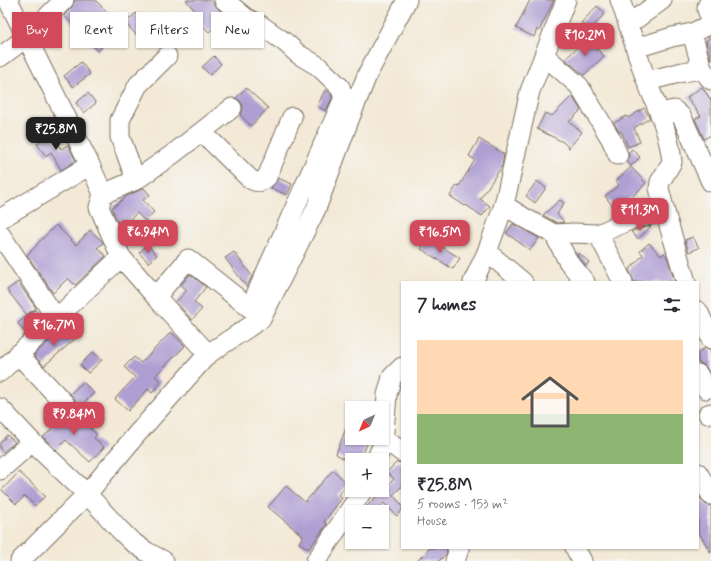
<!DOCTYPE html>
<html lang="en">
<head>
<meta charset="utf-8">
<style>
	body { margin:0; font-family:Mynerve,sans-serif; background:#f2f2f3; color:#2b2b33; height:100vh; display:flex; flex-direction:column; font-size:15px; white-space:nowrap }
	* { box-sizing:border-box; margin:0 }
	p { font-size:13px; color:#7c7c81 }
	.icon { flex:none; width:22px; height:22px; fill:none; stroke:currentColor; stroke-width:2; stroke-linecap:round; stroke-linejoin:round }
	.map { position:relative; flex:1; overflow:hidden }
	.sheet { position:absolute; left:401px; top:281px; width:298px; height:268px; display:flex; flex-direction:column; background:#fff; border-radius:0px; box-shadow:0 1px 3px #0004 }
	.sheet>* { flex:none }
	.top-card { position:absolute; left:12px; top:12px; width:329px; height:36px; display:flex; gap:8px }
	.needle { width:26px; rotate:224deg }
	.buttons { position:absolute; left:345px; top:401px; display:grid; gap:8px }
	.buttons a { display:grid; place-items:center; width:44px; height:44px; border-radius:0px; background:#fff; box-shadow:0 1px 3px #0004; font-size:20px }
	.price { position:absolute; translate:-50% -34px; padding:0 9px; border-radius:8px; background:#d1495b; color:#fff; font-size:13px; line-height:26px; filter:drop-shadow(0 1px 2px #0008) }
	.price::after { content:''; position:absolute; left:50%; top:24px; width:12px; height:9px; margin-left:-6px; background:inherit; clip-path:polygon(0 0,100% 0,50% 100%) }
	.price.active { background:#222; color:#fff }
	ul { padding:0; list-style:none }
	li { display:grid; align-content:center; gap:8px; height:212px; padding:0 16px }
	li span { display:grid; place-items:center; height:124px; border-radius:0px; color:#555 }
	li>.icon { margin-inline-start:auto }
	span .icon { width:72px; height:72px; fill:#fffc; stroke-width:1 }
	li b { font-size:17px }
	h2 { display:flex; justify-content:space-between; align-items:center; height:48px; padding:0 16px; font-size:17px }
	.pill { padding:0 14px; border-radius:0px; background:#fff; box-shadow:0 1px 3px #0004; font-size:14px; line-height:36px }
	.pill.active { background:#d1495b; color:#fff }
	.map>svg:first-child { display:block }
	.building { fill:#ae9fd3 }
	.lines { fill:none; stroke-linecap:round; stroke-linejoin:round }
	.minor-casing { stroke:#7b6d5e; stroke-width:21 }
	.minor { stroke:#fff; stroke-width:19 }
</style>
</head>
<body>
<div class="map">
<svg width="711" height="561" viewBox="0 0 711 561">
	<rect width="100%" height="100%" fill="#f6f6f2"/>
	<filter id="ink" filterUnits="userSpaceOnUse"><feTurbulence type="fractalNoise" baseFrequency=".025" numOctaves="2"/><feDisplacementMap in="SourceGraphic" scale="8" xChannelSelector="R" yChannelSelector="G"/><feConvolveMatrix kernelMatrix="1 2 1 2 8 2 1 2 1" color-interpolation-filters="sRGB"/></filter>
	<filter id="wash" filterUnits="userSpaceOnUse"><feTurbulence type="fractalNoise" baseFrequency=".012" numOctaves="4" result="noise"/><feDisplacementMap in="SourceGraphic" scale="16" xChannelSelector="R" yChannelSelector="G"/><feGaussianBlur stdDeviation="0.9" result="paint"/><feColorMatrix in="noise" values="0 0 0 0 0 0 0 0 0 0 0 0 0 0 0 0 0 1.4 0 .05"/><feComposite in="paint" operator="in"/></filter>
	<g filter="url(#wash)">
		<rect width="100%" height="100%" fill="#f3e9d6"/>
		<g id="blocks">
			<path class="building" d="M75 0H95L122 26 98 51 64 15 72 7Z
				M186 0H211L225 17 209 32 200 23 180 44 172 37 196 12Z
				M530 0H554L539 31 537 29 534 37 516 28Z
				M597 6 605 13 590 30 581 23Z
				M136 13 153 33 143 42 125 23Z
				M711 37V60L706 41Z
				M587 39 604 56 584 75 565 59Z
				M214 56 221 64 210 75 202 67Z
				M81 62 90 74 73 87 64 76Z
				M702 87 711 100V135L704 139 695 119 701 116 687 97Z
				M246 88 268 108 251 126 240 115 242 112 243 106 240 101 236 98Z
				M325 90 331 93 332 98 326 111 317 106Z
				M88 93 96 103 84 113 76 103Z
				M572 96 581 110 569 122 582 132 569 148 563 142 537 129 545 113 552 116Z
				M644 108 650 118 634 128 640 142 628 147 621 131 619 132 614 123 626 116 628 118Z
				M46 129 61 149 68 145 76 161 61 170 51 152 46 156 37 144 43 139 40 134Z
				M479 139 504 154 502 166 480 199 490 206 482 216 466 205 465 206 450 196 457 185 459 186 475 160 469 156Z
				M632 149 640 157 631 166 627 162 629 157 628 153Z
				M631 167 646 183 634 195 615 209 605 196 619 185 616 181Z
				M278 178 292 184 287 195 271 188Z
				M537 181 546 188 535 203 526 196Z
				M144 188 150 195 143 200 154 212 145 221 137 213 121 227 118 224 112 208 127 196Z
				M560 200 564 203 557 214 564 222 557 223 543 215Z
				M513 224 539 238 530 250 506 233Z
				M56 225 76 245 90 230 101 240 103 243 97 248 106 256 75 285 68 278 53 293 27 255 37 245V244Z
				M651 226 638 239 631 232 635 230Z
				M693 237 699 248 689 252 685 240Z
				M428 238 460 258 453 269 421 249Z
				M649 243 661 256 664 253 667 257 675 282H634L629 270 643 255 640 251Z
				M147 245 157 255 149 263 139 253Z
				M234 252 252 276 247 287 225 258Z
				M579 253 589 262 586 266 577 255Z
				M190 274 206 287 194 302 202 309 192 320 176 302 187 290 181 285Z
				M18 282 36 308 27 315 7 290Z
				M35 310 42 317 25 333 18 323Z
				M64 327 75 339 44 366 34 355Z
				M171 332 185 346 155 376 161 382 152 393 148 389 128 411 115 399 135 377 124 367 134 357 141 363Z
				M706 348 711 350V375L704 365 698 362V352Z
				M93 352 102 360 88 373 80 365Z
				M83 382 94 393 75 411 74 410 76 407V401L70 394Z
				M74 411 97 435 94 438 104 447 90 462 66 440 56 450 43 437 54 427 52 425 62 415H68Z
				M351 415H352V438H369L361 460H346L336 454Z
				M7 435 15 442 3 452 0 449V443Z
				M397 462 402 463V487H401L393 495 402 505V510L397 516 384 503 375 512H373L367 506 394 479 387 472Z
				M333 470 348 484 338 495 342 498 324 522 327 524 309 549 299 543 303 536 268 507 286 486 305 502Z
				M19 472 45 496 35 506 25 496 16 504 2 490Z
				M698 495 705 504 711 506V553L698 531Z
				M430 548H446L447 551 446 554 439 561H417Z"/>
		</g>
	</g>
	<g filter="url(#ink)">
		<use href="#blocks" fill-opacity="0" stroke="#7b6d5e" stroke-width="1"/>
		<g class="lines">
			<g class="minor-casing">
				<path id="minor" d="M620 0C629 25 636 51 645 77 656 105 669 131 672 162L660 182 659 188 665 212 686 282
					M711 0C705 7 706 10 711 18
					M629 24 662 0
					M692 33 709 25 711 23
					M636 48 672 37 692 33 702 69
					M544 55 579 86 611 139 618 155
					M0 57 27 37 64 0
					M647 81 683 72 702 69 711 80
					M660 113 674 110 682 117 711 182
					M202 132 250 179C257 183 261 183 267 177L292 117
					M136 180 173 154 232 108
					M103 194 136 180 120 137V120L138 85 167 56
					M504 205 523 217 554 234 568 261 585 282
					M0 219 90 165
					M0 234 56 318
					M554 234 574 233 598 234 632 219 665 212
					M598 234 623 282
					M487 252 523 282
					M121 257 156 297 188 259 250 308 344 98 340 87 318 66 298 54 286 43 262 26 246 18 224 0
					M473 282 487 252 504 205 530 91 566 0
					M156 297 208 354
					M698 311 711 339
					M18 354 65 404
					M0 372 121 257 99 207 103 194 90 165 8 0
					M698 374 706 389
					M0 408 32 442 87 494 119 529 131 541 147 552 164 561
					M708 414 711 413
					M383 438 402 452
					M376 460 383 444 387 395 392 377 402 367
					M0 470 32 442
					M698 473 711 495
					M575 548 582 561
					M20 561 87 494 136 435 208 354 261 319 316 209 349 120 368 73 407 0
					M316 561 363 490
					M455 561 459 549 457 548"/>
			</g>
			<use href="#minor" class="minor"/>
		</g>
	</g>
</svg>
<div class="buttons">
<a><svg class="needle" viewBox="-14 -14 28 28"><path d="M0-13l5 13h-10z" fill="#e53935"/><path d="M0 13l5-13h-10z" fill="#7c7c81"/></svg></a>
<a>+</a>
<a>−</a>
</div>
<b class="price" style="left:585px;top:57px">₹10.2M</b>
<b class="price active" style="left:56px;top:151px">₹25.8M</b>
<b class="price" style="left:640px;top:232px">₹11.3M</b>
<b class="price" style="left:148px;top:254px">₹6.94M</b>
<b class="price" style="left:440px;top:254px">₹16.5M</b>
<b class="price" style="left:54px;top:347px">₹16.7M</b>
<b class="price" style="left:74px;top:436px">₹9.84M</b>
<div class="top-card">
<a class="pill active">Buy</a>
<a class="pill">Rent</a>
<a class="pill">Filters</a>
<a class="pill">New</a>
</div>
<section class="sheet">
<h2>7 homes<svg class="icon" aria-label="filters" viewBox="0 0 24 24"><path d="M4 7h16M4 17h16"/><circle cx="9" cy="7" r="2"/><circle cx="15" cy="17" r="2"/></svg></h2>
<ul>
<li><span style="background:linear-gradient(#ffd9b3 60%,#8fb573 0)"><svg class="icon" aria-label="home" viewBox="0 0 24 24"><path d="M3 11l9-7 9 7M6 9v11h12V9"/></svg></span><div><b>₹25.8M</b><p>5 rooms · 153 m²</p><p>House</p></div></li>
</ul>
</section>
</div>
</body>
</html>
